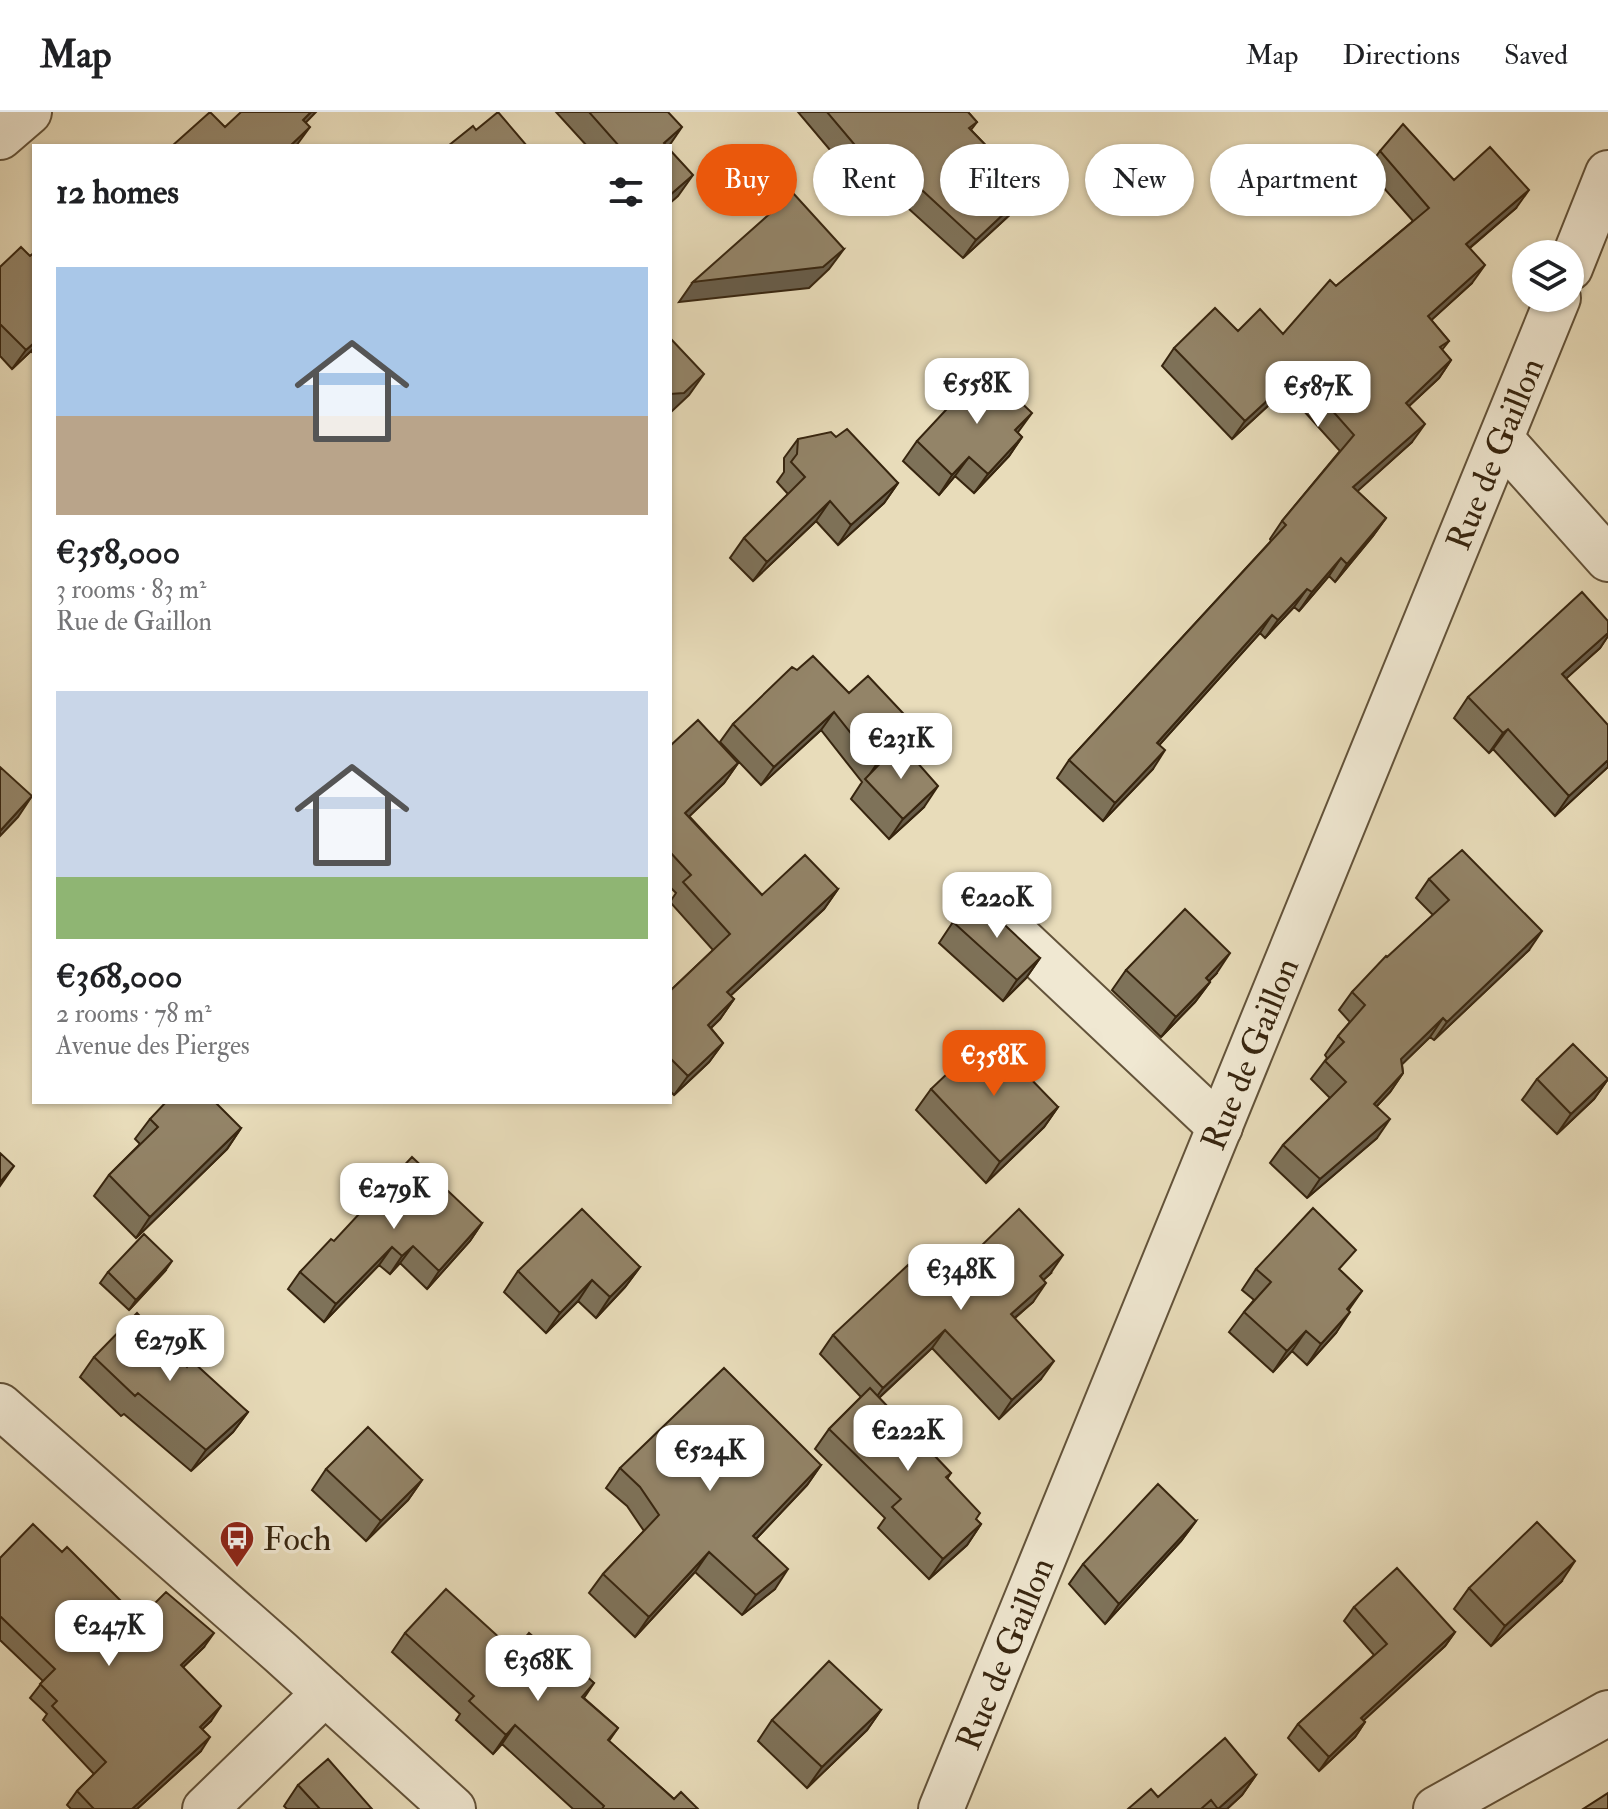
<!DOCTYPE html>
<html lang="en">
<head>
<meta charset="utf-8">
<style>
	body { margin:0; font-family:"IM FELL Double Pica",serif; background:#f2f2f2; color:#202124; height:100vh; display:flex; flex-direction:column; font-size:30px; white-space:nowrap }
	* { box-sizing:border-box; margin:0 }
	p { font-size:26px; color:#757577 }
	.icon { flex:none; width:44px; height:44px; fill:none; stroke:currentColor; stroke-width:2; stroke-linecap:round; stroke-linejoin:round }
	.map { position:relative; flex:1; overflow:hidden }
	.side { position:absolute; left:32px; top:32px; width:640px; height:960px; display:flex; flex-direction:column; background:#fff; border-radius:0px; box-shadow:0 2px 6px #0004 }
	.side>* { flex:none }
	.banner { position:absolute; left:696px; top:32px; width:760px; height:72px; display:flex; gap:16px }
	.fabs { position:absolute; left:1512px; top:128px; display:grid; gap:16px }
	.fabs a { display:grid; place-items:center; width:72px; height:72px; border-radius:50%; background:#fff; box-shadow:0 2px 6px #0004; font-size:40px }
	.price { position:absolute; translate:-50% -68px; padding:0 18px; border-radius:16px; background:#fff; color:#222; font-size:26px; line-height:52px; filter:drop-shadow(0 2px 4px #0008) }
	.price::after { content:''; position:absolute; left:50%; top:48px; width:24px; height:18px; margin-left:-12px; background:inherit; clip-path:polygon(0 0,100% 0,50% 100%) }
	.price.current { background:#ea580c; color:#fff }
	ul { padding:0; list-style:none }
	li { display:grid; align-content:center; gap:16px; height:424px; padding:0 24px }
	li span { display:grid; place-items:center; height:248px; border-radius:0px; color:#555 }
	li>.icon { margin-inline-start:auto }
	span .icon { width:144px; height:144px; fill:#fffc; stroke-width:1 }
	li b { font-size:34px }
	h2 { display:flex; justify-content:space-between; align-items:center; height:96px; padding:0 24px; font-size:34px }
	.tag { padding:0 28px; border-radius:36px; background:#fff; box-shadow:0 2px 6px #0004; font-size:28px; line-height:72px }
	.tag.current { background:#ea580c; color:#fff }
	header { display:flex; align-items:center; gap:48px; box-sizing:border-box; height:112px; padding:0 40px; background:#fff; border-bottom:2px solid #e0e0e0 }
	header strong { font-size:38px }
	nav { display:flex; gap:44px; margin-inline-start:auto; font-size:28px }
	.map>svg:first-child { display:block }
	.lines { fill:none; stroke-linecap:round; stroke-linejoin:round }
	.minor-casing { stroke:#63533a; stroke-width:48 }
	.minor { stroke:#f0e8d2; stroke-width:44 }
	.wall { fill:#7e7259; stroke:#37250f; stroke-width:2 }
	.shaded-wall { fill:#675c49; stroke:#37250f; stroke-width:2 }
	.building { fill:#938468; stroke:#37250f; stroke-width:2 }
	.labels { text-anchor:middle; stroke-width:7; stroke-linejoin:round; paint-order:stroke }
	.street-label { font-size:34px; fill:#37250f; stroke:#f0e8d2 }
	.poi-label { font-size:34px; fill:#37250f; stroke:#f0e8d2; text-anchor:start }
</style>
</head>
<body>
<header>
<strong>Map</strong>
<nav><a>Map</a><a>Directions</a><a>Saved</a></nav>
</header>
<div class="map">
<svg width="1608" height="1697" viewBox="0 0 1608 1697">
	<rect width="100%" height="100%" fill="#e8dcba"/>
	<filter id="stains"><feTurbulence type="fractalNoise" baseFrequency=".0025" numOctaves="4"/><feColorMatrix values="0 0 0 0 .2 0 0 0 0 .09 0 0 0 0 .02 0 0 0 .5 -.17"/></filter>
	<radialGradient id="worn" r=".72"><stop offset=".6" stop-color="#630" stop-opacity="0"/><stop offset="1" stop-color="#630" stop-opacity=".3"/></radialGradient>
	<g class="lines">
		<g class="minor-casing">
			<g id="minor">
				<path d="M0 25 29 0"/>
				<path d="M1570 156 1608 61"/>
				<path d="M1501 327 1608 447"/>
				<path d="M975 784 1220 1015"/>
				<path d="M0 1294 280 1540 453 1697"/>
				<path d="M205 1697 325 1581"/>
				<path id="s1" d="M941 1697 1558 186"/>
				<path d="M1436 1697 1608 1601"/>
			</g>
		</g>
		<use href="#minor" class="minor"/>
	</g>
	<path class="wall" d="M556 0H668L669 34H587Z
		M798 0H968L977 10 971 18 1029 78 1016 97 963 146 898 87 890 94 857 60 852 64Z
		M1380 39 1454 68 1516 96 1470 136 1472 171 1431 208 1449 229 1442 238 1451 248 1439 266 1409 294 1412 330 1357 379 1386 406 1373 424 1335 470 1329 464 1299 499 1294 495 1265 526 1260 521 1159 633 1153 657 1103 709 1057 666 1069 648 1271 429 1270 427 1282 409 1340 339 1285 278 1232 327 1162 254 1174 236 1238 219 1283 222 1336 174 1413 109 1367 57Z
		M34 141V242L31 239 12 257 0 244V155L30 144Z
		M1018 321 1022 325 1009 344 974 381 955 364 939 383 903 349 917 329Z
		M836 325 898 371 884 391 838 433 816 409 753 469 730 446 744 426 788 382 777 370 784 360V346L798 327Z
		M1608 509V524L1600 536 1566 566 1608 655 1555 704 1493 637 1489 641 1454 606 1468 585Z
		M797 558 849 581 924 695 889 727 851 687 862 670 821 618 761 673 720 630 733 612Z
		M670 634 738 651 724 671 689 704 762 783 838 777 824 797 730 884 734 887 720 907 711 916 723 931 709 950 674 983 670 979V879L713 838 670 790 676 781 670 775Z
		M1429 767 1529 838 1434 928 1430 925 1402 952 1403 961 1390 980 1376 995 1377 1026 1307 1086 1270 1051 1283 1033 1330 986 1311 967 1327 946 1325 943 1338 924 1350 910 1339 898 1352 880 1433 803 1416 786Z
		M953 810 1040 846 1026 866 1003 889 939 831Z
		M1126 858 1216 862 1209 869 1210 870 1195 890 1161 925 1112 878Z
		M1537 967H1608L1594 987 1557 1022 1522 988Z
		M931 977 1058 995 1044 1015 986 1071 916 998Z
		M150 1007 241 1016 227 1037 136 1126 94 1084 109 1063 140 1032 135 1027Z
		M482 1111 470 1129 427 1177 400 1151 390 1162 379 1153 324 1210 288 1177 300 1160 334 1129Z
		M640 1155 625 1175 596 1206 578 1189 546 1221 504 1180 518 1159Z
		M1256 1157 1341 1159 1362 1179 1348 1199 1336 1221 1307 1253 1292 1239 1273 1260 1229 1220 1244 1200 1254 1188 1242 1178Z
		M165 1159 129 1198 100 1171 108 1160Z
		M1050 1162 1043 1168 1033 1190 1015 1206 1041 1267 999 1307 932 1236 879 1286 951 1361 947 1367 976 1408 981 1412 967 1433 929 1467 878 1416 885 1406 815 1337 829 1317 861 1285 820 1242 833 1223 933 1181Z
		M94 1245 187 1255 248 1300 233 1320 191 1359 124 1302 121 1304 80 1265Z
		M821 1353 807 1373 756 1427 775 1477 742 1503 695 1460 635 1525 589 1481 603 1462 644 1419 627 1394 606 1376 620 1356Z
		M326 1357 422 1368 408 1388 366 1429 312 1378Z
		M1196 1409 1181 1429 1105 1512 1069 1472 1083 1452Z
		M62 1440 139 1507 204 1535 183 1555 211 1609 202 1617 201 1639 137 1697H71L67 1693 77 1679 94 1662 43 1608 47 1602 30 1586 43 1569 0 1528V1446Z
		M1561 1470 1491 1534 1454 1497 1469 1476Z
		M1354 1495 1455 1520 1445 1534 1363 1608 1365 1610 1355 1625 1319 1659 1288 1626 1298 1612 1374 1543 1344 1509Z
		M405 1521 514 1539 545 1535 594 1571 584 1586 618 1616 609 1629 674 1687 698 1697H573L502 1632 493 1642 456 1608 460 1602 392 1540Z
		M881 1598 867 1618 807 1676 758 1629 772 1608Z
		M1256 1663 1242 1683 1227 1697H1128L1158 1685Z
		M298 1673 372 1697H287L284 1694Z"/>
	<path class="shaded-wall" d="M311 0H316L290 27 303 8Z
		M310 15 296 34H290Z
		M682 15 669 34H662L664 31Z
		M870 41 857 60 852 64 865 45Z
		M693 63 678 84 670 91V83Z
		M911 68 898 87 890 94 904 75Z
		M1029 78 1016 97 963 146 976 128Z
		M1529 78 1516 96 1453 150 1466 132Z
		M844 137 829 157 809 176 679 190 693 170Z
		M1485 153 1472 171 1415 223 1428 204Z
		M34 231V236L31 239 12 257 26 238Z
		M1451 248 1439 266 1393 309 1406 291Z
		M1298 260 1285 278 1232 327 1245 309Z
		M704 262 689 283 670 301V282Z
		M1032 301 1018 320 1002 338 1015 318Z
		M1425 312 1412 330 1341 394 1353 375Z
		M1022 325 1009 344 974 381 988 362Z
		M969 345 955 364 939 383 952 363Z
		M898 371 884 391 838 433 851 413Z
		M830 389 816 409 753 469 767 450Z
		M1386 406 1373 424 1335 470 1347 452Z
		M1341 446 1329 464 1299 499 1312 480Z
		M1307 477 1294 495 1265 526 1278 508Z
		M1272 503 1260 521 1144 650 1157 631Z
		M1608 521V524L1600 536 1548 583 1562 562Z
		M834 600 821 618 761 673 774 655Z
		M916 615 903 633 866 668 876 653Z
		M1508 617 1493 637 1489 641 1503 621Z
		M1165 638 1153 657 1103 709 1115 691Z
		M1608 648V655L1555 704 1569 684Z
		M738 651 724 671 672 721 685 701Z
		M938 674 924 695 889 727 903 707Z
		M32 684 18 705 0 724V719Z
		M838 777 824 797 713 900 727 880Z
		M1542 819 1529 838 1434 928 1447 910Z
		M1230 841 1216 862 1192 886 1206 866Z
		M1040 846 1026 866 1003 889 1017 868Z
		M1210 870 1195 890 1161 925 1176 905Z
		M734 887 720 907 694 932 708 913Z
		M1443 906 1430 925 1388 966 1401 947Z
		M723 931 709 950 674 983 688 964Z
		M1403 961 1390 980 1361 1011 1374 992Z
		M1608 967 1594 987 1557 1022 1571 1002Z
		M1058 995 1044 1015 986 1071 1000 1050Z
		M1390 1007 1377 1026 1307 1086 1320 1067Z
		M241 1016 227 1037 136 1126 150 1105Z
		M14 1054 0 1074V1070Z
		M482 1111 470 1129 427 1177 439 1159Z
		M413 1134 400 1151 390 1162 402 1144Z
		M392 1135 379 1153 324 1210 336 1192Z
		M1063 1143 1050 1162 1027 1183 1040 1164Z
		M172 1149 165 1159 129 1198 136 1188Z
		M640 1155 625 1175 596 1206 610 1185Z
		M592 1168 578 1189 546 1221 560 1201Z
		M1046 1171 1033 1190 998 1220 1011 1202Z
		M1350 1200 1336 1221 1307 1253 1321 1232Z
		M945 1218 932 1236 870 1294 883 1276Z
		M1306 1219 1292 1239 1273 1260 1287 1239Z
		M1054 1249 1041 1267 999 1307 1012 1288Z
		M248 1300 233 1320 191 1359 206 1338Z
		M821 1353 807 1373 740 1444 753 1424Z
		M422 1368 408 1388 366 1429 381 1409Z
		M1196 1409 1181 1429 1105 1512 1119 1492Z
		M981 1412 967 1433 929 1467 943 1447Z
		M709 1440 695 1460 635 1525 649 1505Z
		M1575 1449 1561 1470 1491 1534 1505 1514Z
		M788 1457 775 1477 742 1503 756 1483Z
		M1455 1520 1445 1534 1351 1620 1361 1606Z
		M214 1521 204 1535 171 1567 181 1553Z
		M221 1594 211 1609 190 1629 200 1615Z
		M881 1598 867 1618 807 1676 822 1655Z
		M1365 1610 1355 1625 1319 1659 1329 1645Z
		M515 1613 502 1632 493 1642 506 1623Z
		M210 1625 201 1639 137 1697H132Z
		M1256 1663 1242 1683 1227 1697H1218Z"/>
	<path class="building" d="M210 0 225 15 241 0H311L303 8 310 15 290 34H172Z
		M498 0 527 34H448L473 14 476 18Z
		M589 0H668L682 15 664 31 667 34H619Z
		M827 0H968L977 10 969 16 1029 78 976 128 911 68 904 75 870 41 865 45Z
		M1403 12 1454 68 1490 35 1529 78 1466 132 1485 153 1428 204 1449 229 1440 235 1451 248 1406 291 1425 312 1353 375 1386 406 1347 452 1341 446 1312 480 1307 477 1278 508 1272 503 1157 631 1165 638 1115 691 1069 648 1286 413 1282 409 1354 323 1298 260 1245 309 1174 236 1215 196 1238 219 1260 197 1283 222 1330 168 1336 174 1429 96 1380 39Z
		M670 38 693 63 670 83Z
		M793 81 844 137 823 155 693 170Z
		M21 135 30 144 34 141V231L26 238 0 212V155Z
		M670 226 704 262 684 281 670 282Z
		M985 256 1032 301 1015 318 1022 325 988 362 969 345 952 363 917 329Z
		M847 317 898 371 851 413 830 389 767 450 744 426 805 365 791 350 797 342 798 327 831 320 836 325Z
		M1582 480 1608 509V521L1562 562 1608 613V648L1569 684 1508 617 1503 621 1468 585Z
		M813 544 849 581 868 564 916 615 876 653 834 600 774 655 733 612 792 555 797 558Z
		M698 608 738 651 685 701 762 783 805 743 838 777 727 880 734 887 708 913 723 931 688 964 670 946V879L730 822 683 770 691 763 670 740V634Z
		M900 631 938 674 903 707 865 667Z
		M0 655 32 684 0 719Z
		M1462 738 1542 819 1447 910 1443 906 1401 947 1403 961 1374 992 1390 1007 1320 1067 1283 1033 1346 970 1325 949 1344 930 1338 924 1365 893 1352 880 1386 844 1387 845 1449 788 1429 767Z
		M977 787 1040 846 1017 868 953 810Z
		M1185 797 1230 841 1206 866 1210 870 1176 905 1126 858Z
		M988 923 1058 995 1000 1050 931 977Z
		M1573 932 1608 967 1571 1002 1537 967Z
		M166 990H215L241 1016 150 1105 109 1063 158 1015 150 1007Z
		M0 1041 14 1054 0 1070Z
		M412 1045 482 1111 439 1159 413 1134 402 1144 392 1135 336 1192 300 1160 331 1127 334 1129Z
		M1313 1096 1356 1138 1339 1157 1362 1179 1347 1197 1350 1200 1321 1232 1306 1219 1287 1239 1244 1200 1271 1170 1256 1157Z
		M582 1097 640 1155 610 1185 592 1168 560 1201 518 1159Z
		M1019 1097 1063 1143 1040 1164 1046 1171 1011 1202 1054 1249 1012 1288 945 1218 883 1276 833 1223 908 1153 933 1181Z
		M144 1122 172 1149 136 1188 108 1160Z
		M137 1201 187 1255 192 1249 248 1300 206 1338 138 1281 135 1284 94 1245Z
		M724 1256 821 1353 753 1424 788 1457 756 1483 709 1440 649 1505 603 1462 659 1403 640 1375 620 1356Z
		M870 1276 951 1361 946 1365 980 1401 976 1407 981 1412 943 1447 892 1395 901 1387 829 1317Z
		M368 1315 422 1368 381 1409 326 1357Z
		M1158 1372 1196 1409 1119 1492 1083 1452Z
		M1537 1410 1575 1449 1505 1514 1469 1476Z
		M33 1412 62 1440 67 1435 139 1507 166 1480 214 1521 181 1553 221 1594 200 1615 210 1625 132 1697H94L77 1679 106 1650 52 1594 57 1589 40 1572 55 1557 0 1504V1446Z
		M1397 1456 1455 1520 1361 1606 1365 1610 1329 1645 1298 1612 1387 1532 1354 1495Z
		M446 1477 514 1539 529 1521 545 1535 550 1530 594 1571 582 1585 618 1616 608 1628 674 1687 681 1680 698 1697H602L604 1694 515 1613 506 1623 469 1589 474 1584 405 1521Z
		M829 1549 881 1598 822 1655 772 1608Z
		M1225 1626 1256 1663 1218 1697 1211 1688 1201 1697H1128L1151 1677 1158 1685Z
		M328 1647 372 1697H320L298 1673Z
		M1608 1681V1697H1583Z"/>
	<defs>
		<g id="bus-pin" transform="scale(1.8)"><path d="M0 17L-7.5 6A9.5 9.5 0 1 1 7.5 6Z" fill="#8f2418" stroke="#f0e8d2"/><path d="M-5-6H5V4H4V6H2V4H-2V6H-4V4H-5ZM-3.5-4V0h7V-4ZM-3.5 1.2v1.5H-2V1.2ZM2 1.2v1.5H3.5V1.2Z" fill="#fff"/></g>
	</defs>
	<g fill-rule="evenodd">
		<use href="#bus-pin" x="237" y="1426"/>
	</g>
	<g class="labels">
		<g class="street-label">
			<text dy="12" stroke="none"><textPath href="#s1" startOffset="1464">Rue de Gaillon</textPath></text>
			<text dy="12" stroke="none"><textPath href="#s1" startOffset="816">Rue de Gaillon</textPath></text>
			<text dy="12" stroke="none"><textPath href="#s1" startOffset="168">Rue de Gaillon</textPath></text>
		</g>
		<g class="poi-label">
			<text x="263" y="1438">Foch</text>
		</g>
	</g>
	<rect width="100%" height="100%" filter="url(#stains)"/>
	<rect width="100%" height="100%" fill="url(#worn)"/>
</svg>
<div class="fabs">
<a><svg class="icon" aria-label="layers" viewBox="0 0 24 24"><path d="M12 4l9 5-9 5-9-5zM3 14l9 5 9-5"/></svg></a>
</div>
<b class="price" style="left:977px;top:314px">€558K</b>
<b class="price" style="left:1318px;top:317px">€587K</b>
<b class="price" style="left:901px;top:669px">€231K</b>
<b class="price" style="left:997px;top:828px">€220K</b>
<b class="price current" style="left:994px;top:986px">€358K</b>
<b class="price" style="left:394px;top:1119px">€279K</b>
<b class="price" style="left:961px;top:1200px">€348K</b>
<b class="price" style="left:170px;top:1271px">€279K</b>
<b class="price" style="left:908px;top:1361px">€222K</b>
<b class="price" style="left:710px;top:1381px">€524K</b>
<b class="price" style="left:109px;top:1556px">€247K</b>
<b class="price" style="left:538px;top:1591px">€368K</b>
<div class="banner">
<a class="tag current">Buy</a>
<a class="tag">Rent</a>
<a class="tag">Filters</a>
<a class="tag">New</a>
<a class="tag">Apartment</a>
</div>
<section class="side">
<h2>12 homes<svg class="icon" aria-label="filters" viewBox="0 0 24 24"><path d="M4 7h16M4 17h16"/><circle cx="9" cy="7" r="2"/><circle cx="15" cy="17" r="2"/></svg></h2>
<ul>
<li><span style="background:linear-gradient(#a9c7e8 60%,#b9a48a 0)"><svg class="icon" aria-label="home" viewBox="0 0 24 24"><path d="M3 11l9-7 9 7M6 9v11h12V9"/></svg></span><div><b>€358,000</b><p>3 rooms · 83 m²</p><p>Rue de Gaillon</p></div></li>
<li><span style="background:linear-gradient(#c9d6e8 75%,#8fb573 0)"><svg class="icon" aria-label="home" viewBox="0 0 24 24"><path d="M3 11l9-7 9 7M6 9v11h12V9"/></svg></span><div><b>€368,000</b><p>2 rooms · 78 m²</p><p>Avenue des Pierges</p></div></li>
</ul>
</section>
</div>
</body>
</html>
